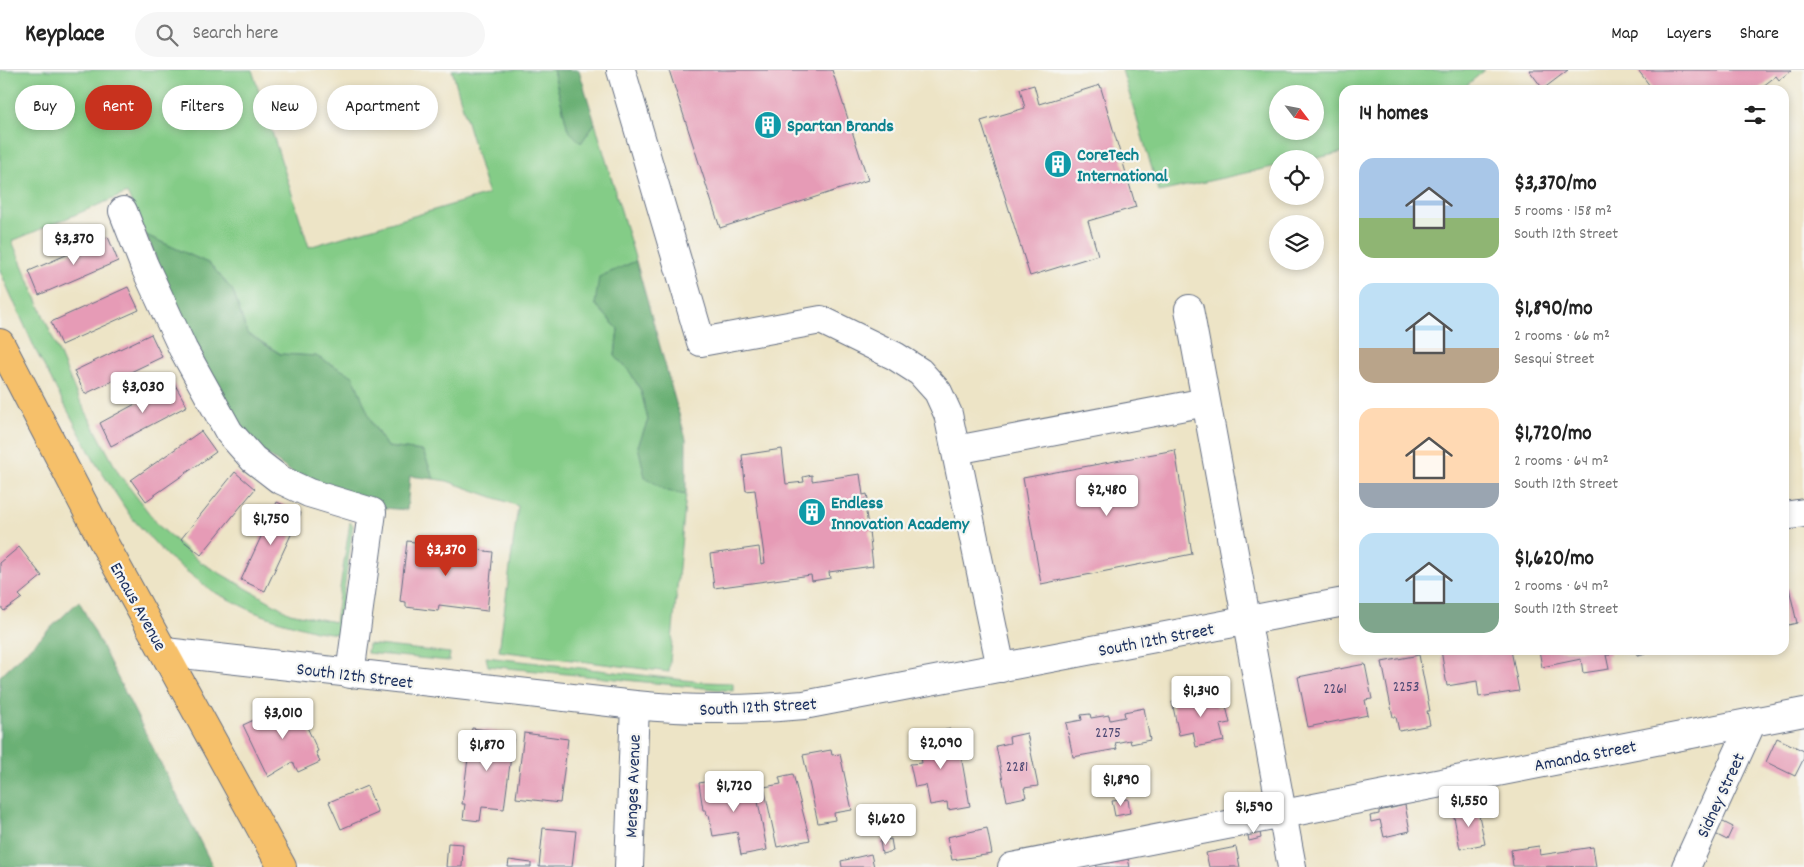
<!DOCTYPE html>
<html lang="en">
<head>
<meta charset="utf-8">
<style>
	body { margin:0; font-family:Dekko,sans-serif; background:#f6f6f6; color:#222; height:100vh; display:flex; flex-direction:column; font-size:19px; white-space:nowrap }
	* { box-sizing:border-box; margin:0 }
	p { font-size:16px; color:#767676 }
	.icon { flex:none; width:28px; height:28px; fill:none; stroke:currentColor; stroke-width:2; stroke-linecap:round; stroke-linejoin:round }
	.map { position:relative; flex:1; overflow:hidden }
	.drawer { position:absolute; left:1339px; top:15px; width:450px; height:570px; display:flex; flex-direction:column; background:#fff; border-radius:15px; box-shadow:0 2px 8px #0003 }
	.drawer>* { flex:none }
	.hud { position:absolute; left:15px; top:15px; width:475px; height:45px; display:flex; gap:10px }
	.needle { width:32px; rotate:122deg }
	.controls { position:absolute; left:1269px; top:15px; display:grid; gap:10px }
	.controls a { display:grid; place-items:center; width:55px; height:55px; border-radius:50%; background:#fff; box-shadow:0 2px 8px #0003; font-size:25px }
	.price { position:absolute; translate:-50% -42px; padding:0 11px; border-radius:5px; background:#fff; color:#222; font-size:16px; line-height:32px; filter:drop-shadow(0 1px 2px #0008) }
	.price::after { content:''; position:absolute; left:50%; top:30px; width:15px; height:11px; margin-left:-8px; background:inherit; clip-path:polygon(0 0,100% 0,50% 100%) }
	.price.on { background:#c8321e; color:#fff }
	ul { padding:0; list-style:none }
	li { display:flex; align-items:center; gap:15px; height:125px; padding:0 20px }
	li span { display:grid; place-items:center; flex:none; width:140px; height:100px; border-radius:15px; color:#555 }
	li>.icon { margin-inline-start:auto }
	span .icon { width:60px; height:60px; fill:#fffc; stroke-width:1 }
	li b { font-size:21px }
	h2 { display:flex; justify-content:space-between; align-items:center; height:60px; padding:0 20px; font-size:21px }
	.chip { padding:0 18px; border-radius:22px; background:#fff; box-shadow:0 2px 8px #0003; font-size:18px; line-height:45px }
	.chip.on { background:#c8321e; color:#fff }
	header { display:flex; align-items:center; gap:30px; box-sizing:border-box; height:70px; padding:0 25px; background:#fff; border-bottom:1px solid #e0e0e0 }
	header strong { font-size:24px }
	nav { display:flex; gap:28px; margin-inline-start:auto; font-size:18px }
	.search { width:350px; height:45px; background:#f6f6f6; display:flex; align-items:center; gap:12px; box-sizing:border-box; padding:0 18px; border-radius:28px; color:#767676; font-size:19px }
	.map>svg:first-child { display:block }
	.green { fill:#84cc87; stroke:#507e72; fill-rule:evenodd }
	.forest { fill:#6bb074; stroke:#437069 }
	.building { fill:#e69bb6 }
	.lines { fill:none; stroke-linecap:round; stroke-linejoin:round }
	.minor-casing { stroke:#646e82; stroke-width:30 }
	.major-casing { stroke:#646e82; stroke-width:30 }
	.minor { stroke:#fff; stroke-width:28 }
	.major { stroke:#f6c06b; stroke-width:28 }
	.labels { text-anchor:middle; stroke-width:4.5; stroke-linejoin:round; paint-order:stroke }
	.number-label { font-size:15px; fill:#4e4a74 }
	.culture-label { font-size:18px; font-weight:bold; fill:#0d838f; stroke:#f6f6f2; text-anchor:start }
	.street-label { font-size:18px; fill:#1b2f5e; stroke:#f6f6f2 }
</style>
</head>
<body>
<header>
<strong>Keyplace</strong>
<div class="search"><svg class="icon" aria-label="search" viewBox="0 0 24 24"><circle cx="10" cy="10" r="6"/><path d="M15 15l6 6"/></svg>Search here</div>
<nav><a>Map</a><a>Layers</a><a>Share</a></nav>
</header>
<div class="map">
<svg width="1804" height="797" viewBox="0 0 1804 797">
	<rect width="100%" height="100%" fill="#f6f6f2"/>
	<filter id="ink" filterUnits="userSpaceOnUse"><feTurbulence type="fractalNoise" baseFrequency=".02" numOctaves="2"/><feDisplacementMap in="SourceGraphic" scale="10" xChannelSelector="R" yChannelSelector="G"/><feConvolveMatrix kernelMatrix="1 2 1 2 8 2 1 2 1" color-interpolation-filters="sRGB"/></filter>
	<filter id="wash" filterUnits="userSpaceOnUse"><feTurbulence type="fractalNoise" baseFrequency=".0096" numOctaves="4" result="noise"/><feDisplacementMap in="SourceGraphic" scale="20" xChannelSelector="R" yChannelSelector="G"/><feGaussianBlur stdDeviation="1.12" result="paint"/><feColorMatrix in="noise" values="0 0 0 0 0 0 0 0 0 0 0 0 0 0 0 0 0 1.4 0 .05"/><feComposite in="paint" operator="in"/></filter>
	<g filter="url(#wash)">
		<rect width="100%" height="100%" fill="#ede4c6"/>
		<path class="green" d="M0 0H252L309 177 488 124 452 0H553L568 60 581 73 595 53 636 191 599 207 609 250 618 259 615 286 630 302 641 321 648 350 638 376 667 421 686 424 669 602 499 581 518 436 447 411 434 409 423 381 387 377 372 353 316 286 281 284 247 263 233 221 210 194 146 165 127 123 12 171 76 323 119 404 159 456 200 492 290 543 335 552 350 452 353 455 338 564 316 561 277 550 254 542 212 521 167 486 131 447 95 392 36 281 0 201Z
			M1122 0H1485L1461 20H1344V82L1313 89H1278L1277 96 1159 122ZM1278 24H1315V61H1278Z
			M368 574 450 583 449 591 367 583Z
			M486 587 702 612 733 613V621L488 596Z"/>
		<path class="forest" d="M553 0H579L595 53 581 73 568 60Z
			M146 165 210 194 233 221 247 263 280 284 316 286 353 306 372 353 387 377 423 381 434 409 410 406 407 440 384 438 296 405 259 379 232 345 187 261Z
			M636 191 686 369V424L667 421 645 407 638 376 648 350 641 321 630 302 615 286 618 259 595 234 599 207Z
			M79 531 213 797H0V606Z"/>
		<g id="blocks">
			<path class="building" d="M669 0H832L868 110 720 158Z
				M1529 0H1568L1543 19Z
				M1638 0H1792L1779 10 1776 6 1758 20H1653Z
				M1034 15 1039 34 1100 15 1136 137 1088 151 1098 185 1030 206 981 51 1025 38 1020 19Z
				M108 167 118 191 39 225 29 201Z
				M128 217 139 240 61 275 51 252Z
				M151 264 162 287 85 324 74 301Z
				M174 313 187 336 111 376 100 353Z
				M201 361 216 382 146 431 131 410Z
				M782 379 786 414 804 412 803 407 812 405V411L860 404 863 425 867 424 868 429H864L868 456 872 455 873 460 869 461 873 496 829 502 830 508 812 511 811 505 714 518 710 484 759 477 761 494 765 493 755 420 746 421 742 385Z
				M1175 380 1192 484 1041 514 1023 408Z
				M235 402 255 419 201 485 181 469Z
				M277 432 301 443 265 521 241 510Z
				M407 471 493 482 487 541 439 535 438 541 406 537V532L400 531Z
				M19 477 42 506 19 525 22 528 4 541 0 536V493Z
				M1789 518 1797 553 1784 556V519Z
				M1441 580H1511L1519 621 1479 627 1477 611 1447 616Z
				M1539 580H1609L1610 585H1606L1609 599 1583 603 1581 589 1542 597Z
				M1636 580H1658V581L1637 585Z
				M1419 585 1430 641H1427L1430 655 1399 661 1396 647H1393L1382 592Z
				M1365 594 1372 629 1365 630 1368 645 1308 657 1298 607Z
				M1200 621 1201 626 1214 623 1217 638 1226 636 1230 653 1220 655 1224 671 1196 677 1193 662 1179 665 1172 632 1190 629 1189 624Z
				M295 631 318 681 316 682 320 692 298 702 293 692 268 707 243 655Z
				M1144 638 1150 670 1131 674 1130 670 1115 673 1117 679 1073 687 1066 653 1082 650 1081 645 1090 644 1091 648 1109 645 1110 650 1125 647 1124 642Z
				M472 658 514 664 504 739 482 737 480 751 463 749 465 734H462Z
				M950 659 952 670 958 669 970 736 948 740 947 732 930 735 926 715 915 717 910 694 922 693 917 666Z
				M524 663 568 669 560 733 516 728Z
				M1027 663 1038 716 1024 718 1026 727 1007 731 996 676 1010 673 1009 667Z
				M1777 668 1804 681V688L1795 706 1766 692Z
				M831 680 832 685 840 684 852 740 834 743 835 750 818 753 803 685Z
				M793 704 810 770 777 777 764 717 781 714 779 707Z
				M736 706 738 718 755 715 767 780 741 785 737 762 713 766 709 745 707 746 706 740H703L699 713Z
				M367 716 378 743 341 759 329 732Z
				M1491 725 1493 738 1482 740 1479 727Z
				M1128 729 1130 743 1115 746 1112 731Z
				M1405 735 1410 761 1384 767 1380 750 1371 752 1370 746 1379 744V741Z
				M1477 736 1485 774 1460 779 1453 741Z
				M1721 751 1733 757 1727 770 1715 764Z
				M1259 757 1261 768 1249 771 1247 760Z
				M543 758 576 761 572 797H539Z
				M987 758 992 784 952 790 947 767Z
				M891 769 893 781 882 784 880 771Z
				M448 773 463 774 462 797H446Z
				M1539 776 1540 785 1593 777 1596 797 1513 796 1511 780Z
				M1236 777 1240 797H1209L1206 783Z
				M871 784 874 797H842L841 791Z
				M1128 789 1130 797H1097L1096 795Z
				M509 790 531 793V797H508Z"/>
		</g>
	</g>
	<g filter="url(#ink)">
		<use href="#blocks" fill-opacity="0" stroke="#646e82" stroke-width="1"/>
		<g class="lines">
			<g class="minor-casing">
				<path id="minor" d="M621 0 701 272 821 250 895 286 920 302 938 322 948 344 1001 598
					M123 141 144 195 183 279 229 362 253 389 279 409 309 423 372 442 350 604
					M1189 239 1292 797
					M956 380 1206 332
					M1784 446 1804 443
					M165 582 635 635C692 641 747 640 804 635L1344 532
					M629 797 635 635
					M1012 797 1804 642
					M1686 797 1752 652"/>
			</g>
			<g class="major-casing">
				<path id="major" d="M0 273 105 475 282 797"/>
			</g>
			<use href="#minor" class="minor"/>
			<use href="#major" class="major"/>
		</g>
	</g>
	<defs>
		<g id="building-disc" transform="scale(1.4375)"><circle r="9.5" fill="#0f9aa8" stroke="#f6f6f2"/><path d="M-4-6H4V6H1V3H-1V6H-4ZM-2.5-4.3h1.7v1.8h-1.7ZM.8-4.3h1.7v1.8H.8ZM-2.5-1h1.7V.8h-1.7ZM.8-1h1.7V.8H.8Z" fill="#fff"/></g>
	</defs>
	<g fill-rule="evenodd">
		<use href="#building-disc" x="768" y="55"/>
		<use href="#building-disc" x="1058" y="94"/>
		<use href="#building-disc" x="812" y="442"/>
	</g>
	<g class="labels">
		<g class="number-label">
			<text x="1406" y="621">2253</text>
			<text x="1335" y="623">2261</text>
			<text x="1108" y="667">2275</text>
			<text x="1017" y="701">2281</text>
		</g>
		<g class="culture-label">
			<text x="787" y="61">Spartan Brands</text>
			<text x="1077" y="90">CoreTech<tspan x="1077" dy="21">International</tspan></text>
			<text x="831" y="438">Endless<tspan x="831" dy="21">Innovation Academy</tspan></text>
		</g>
		<g class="street-label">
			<text transform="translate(139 536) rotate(61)" y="6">Emaus Avenue</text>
			<text transform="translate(1156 569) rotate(-11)" y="6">South 12th Street</text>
			<text transform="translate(355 605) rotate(7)" y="6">South 12th Street</text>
			<text transform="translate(758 636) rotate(-3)" y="6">South 12th Street</text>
			<text transform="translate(1585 685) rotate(-11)" y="6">Amanda Street</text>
			<text transform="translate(632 716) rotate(-88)" y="6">Menges Avenue</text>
			<text transform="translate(1720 725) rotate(-65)" y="6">Sidney Street</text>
		</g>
	</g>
</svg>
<div class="controls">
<a><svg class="needle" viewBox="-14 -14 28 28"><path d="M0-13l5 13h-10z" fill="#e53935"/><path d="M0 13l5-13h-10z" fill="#767676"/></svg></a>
<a><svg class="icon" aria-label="locate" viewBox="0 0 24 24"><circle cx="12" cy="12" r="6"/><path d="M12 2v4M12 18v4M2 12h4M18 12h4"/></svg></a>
<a><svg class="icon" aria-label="layers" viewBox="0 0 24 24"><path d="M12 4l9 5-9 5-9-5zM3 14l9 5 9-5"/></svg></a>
</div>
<b class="price" style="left:74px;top:196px">$3,370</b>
<b class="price" style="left:143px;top:344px">$3,030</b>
<b class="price" style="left:1107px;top:447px">$2,480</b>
<b class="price" style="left:271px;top:476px">$1,750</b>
<b class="price on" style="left:446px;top:507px">$3,370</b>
<b class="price" style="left:1201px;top:648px">$1,340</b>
<b class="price" style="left:283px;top:670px">$3,010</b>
<b class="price" style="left:941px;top:700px">$2,090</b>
<b class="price" style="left:487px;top:702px">$1,870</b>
<b class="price" style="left:1121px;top:737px">$1,890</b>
<b class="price" style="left:734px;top:743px">$1,720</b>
<b class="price" style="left:1469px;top:758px">$1,550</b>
<b class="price" style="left:1254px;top:764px">$1,590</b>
<b class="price" style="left:886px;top:776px">$1,620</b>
<div class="hud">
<a class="chip">Buy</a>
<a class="chip on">Rent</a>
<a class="chip">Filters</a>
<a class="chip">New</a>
<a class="chip">Apartment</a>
</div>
<section class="drawer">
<h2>14 homes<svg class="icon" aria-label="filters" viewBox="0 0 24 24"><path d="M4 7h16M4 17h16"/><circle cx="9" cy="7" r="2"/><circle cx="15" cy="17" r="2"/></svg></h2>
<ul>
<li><span style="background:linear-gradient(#a9c7e8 60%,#8fb573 0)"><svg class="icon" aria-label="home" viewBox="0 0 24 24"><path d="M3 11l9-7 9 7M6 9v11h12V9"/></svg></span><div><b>$3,370/mo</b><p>5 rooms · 158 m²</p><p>South 12th Street</p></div></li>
<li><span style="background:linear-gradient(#bfe0f5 65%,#b9a48a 0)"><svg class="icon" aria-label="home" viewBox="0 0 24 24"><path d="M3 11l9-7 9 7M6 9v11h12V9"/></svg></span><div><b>$1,890/mo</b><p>2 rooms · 66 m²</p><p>Sesqui Street</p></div></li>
<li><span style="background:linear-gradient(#ffd9b3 75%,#9aa5b1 0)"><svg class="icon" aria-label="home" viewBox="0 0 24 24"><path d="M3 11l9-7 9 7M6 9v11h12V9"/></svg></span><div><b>$1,720/mo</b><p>2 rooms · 64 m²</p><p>South 12th Street</p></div></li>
<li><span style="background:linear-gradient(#bfe0f5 70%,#7fa58c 0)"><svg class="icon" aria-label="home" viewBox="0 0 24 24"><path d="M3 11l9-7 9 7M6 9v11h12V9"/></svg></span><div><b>$1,620/mo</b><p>2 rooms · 64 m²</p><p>South 12th Street</p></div></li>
</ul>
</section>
</div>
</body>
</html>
